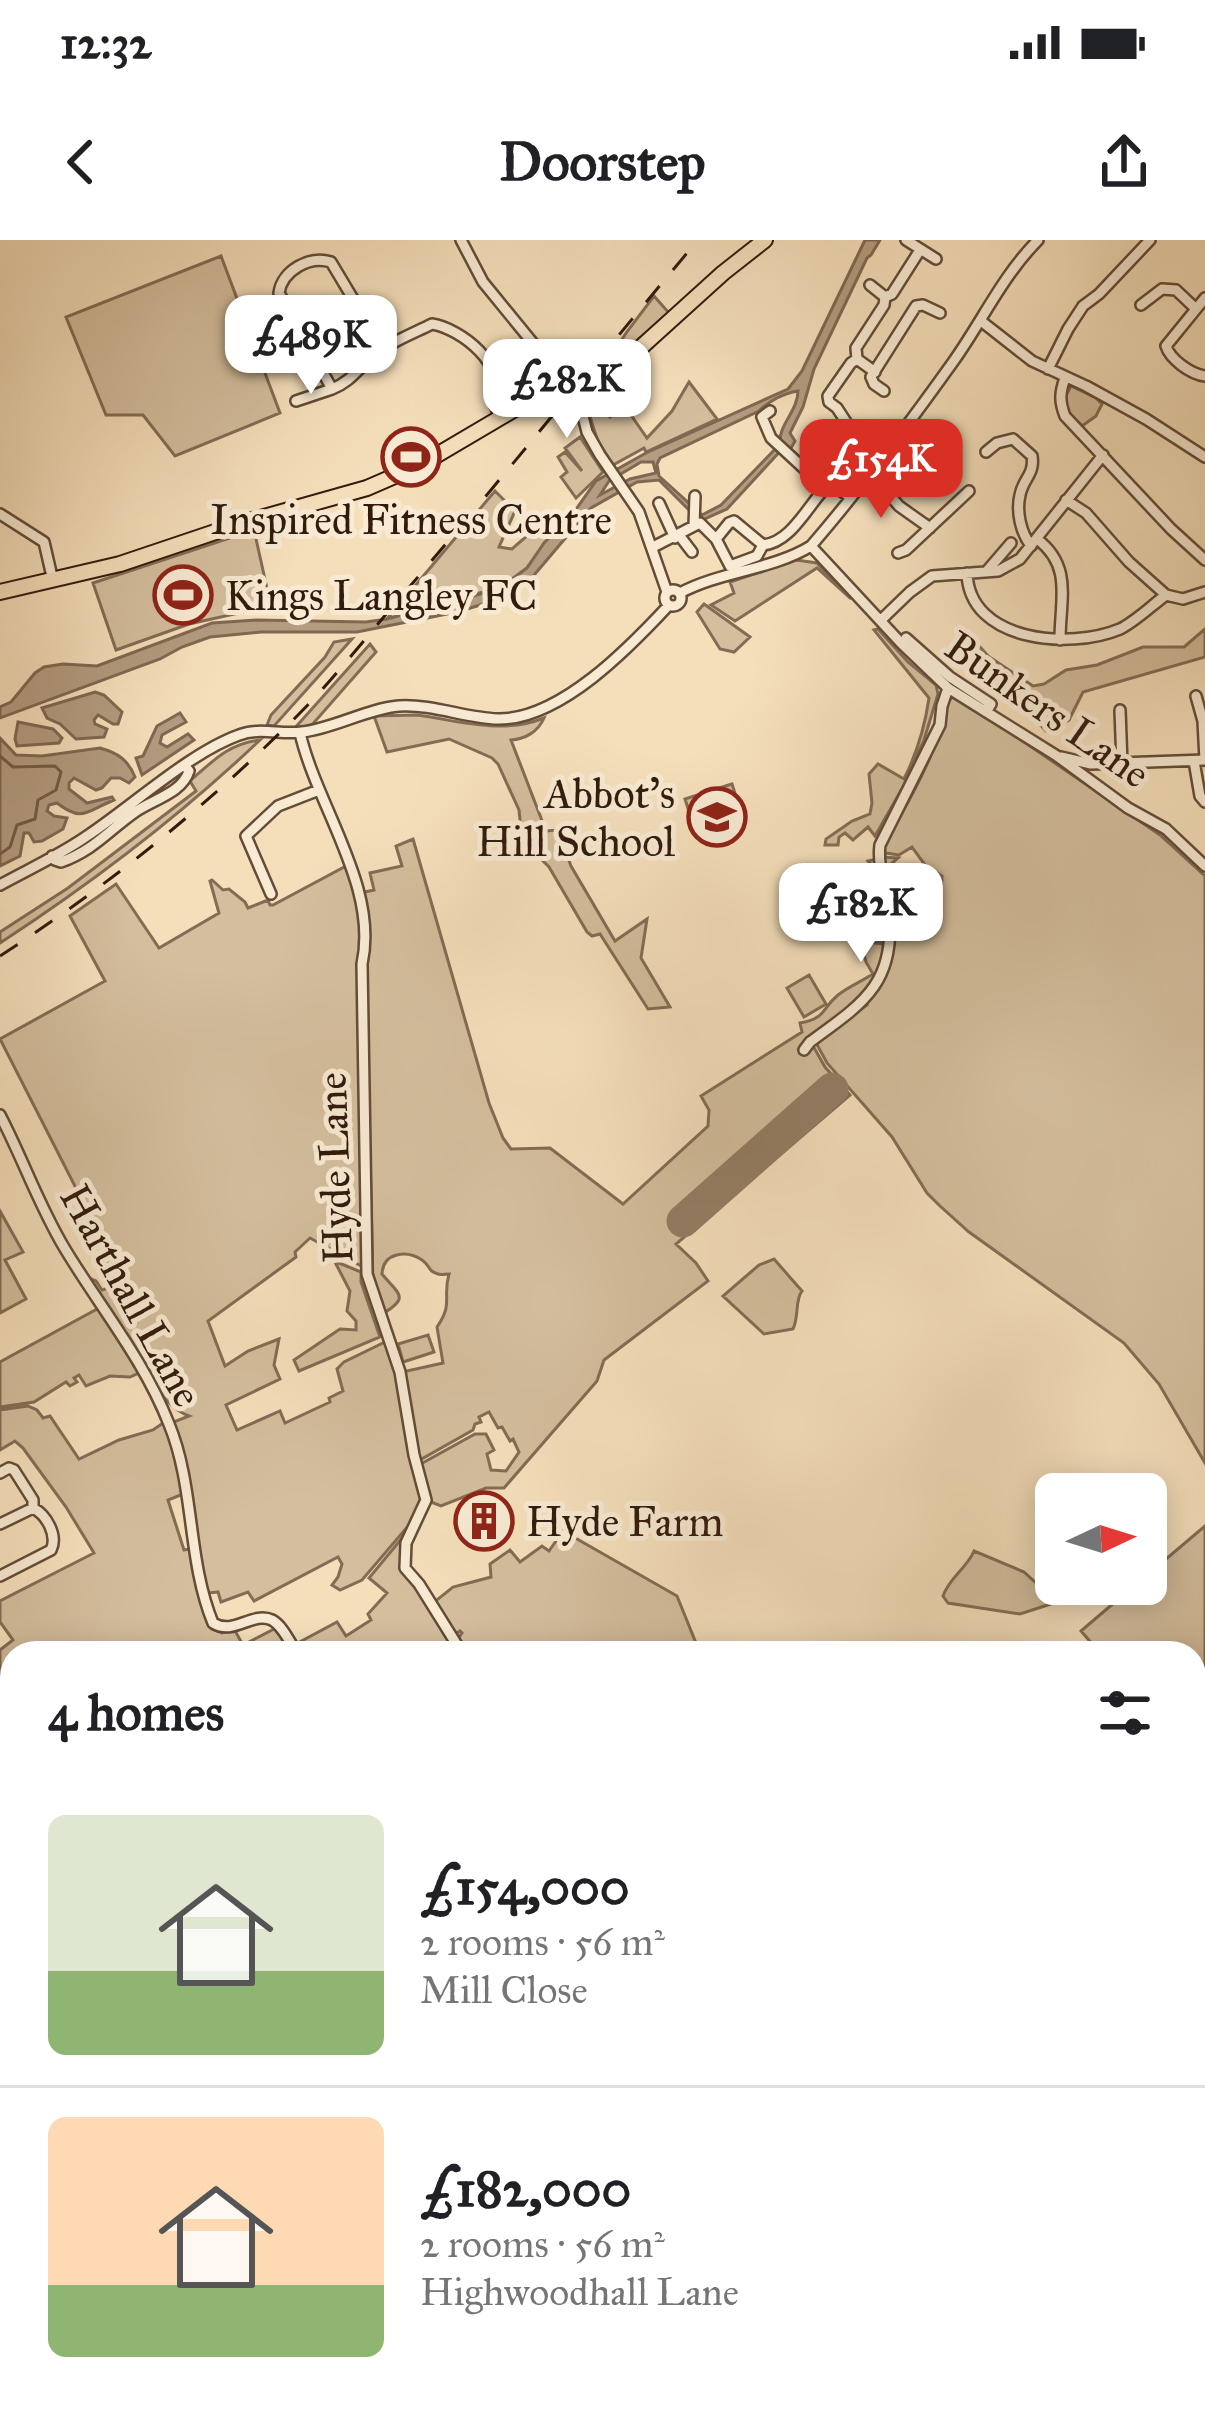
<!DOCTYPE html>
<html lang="en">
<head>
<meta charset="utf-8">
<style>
	body { margin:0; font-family:"IM FELL Great Primer",serif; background:#f6f6f6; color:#202124; height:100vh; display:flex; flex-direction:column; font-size:45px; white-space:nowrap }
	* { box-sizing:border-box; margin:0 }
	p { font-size:39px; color:#757577 }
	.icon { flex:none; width:66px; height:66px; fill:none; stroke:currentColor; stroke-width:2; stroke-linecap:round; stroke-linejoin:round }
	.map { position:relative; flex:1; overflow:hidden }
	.sheet { position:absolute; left:0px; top:1401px; width:1206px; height:771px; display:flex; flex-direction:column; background:#fff; border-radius:36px 36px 0 0; box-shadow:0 6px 30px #0003 }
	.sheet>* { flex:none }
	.needle { width:78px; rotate:86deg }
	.buttons { position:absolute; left:1035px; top:1233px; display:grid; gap:24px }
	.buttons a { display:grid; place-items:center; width:132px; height:132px; border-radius:18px; background:#fff; box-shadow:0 6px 30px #0003; font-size:60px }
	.price { position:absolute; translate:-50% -102px; padding:0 27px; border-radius:24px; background:#fff; color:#222; font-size:39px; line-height:78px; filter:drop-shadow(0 3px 6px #0008) }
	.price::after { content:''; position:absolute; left:50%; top:72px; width:36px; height:27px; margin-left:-18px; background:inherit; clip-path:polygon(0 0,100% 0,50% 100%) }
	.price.on { background:#d93025; color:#fff }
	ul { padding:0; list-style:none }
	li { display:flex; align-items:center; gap:36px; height:300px; padding:0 48px }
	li+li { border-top:3px solid #e0e0e0 }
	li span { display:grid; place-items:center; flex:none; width:336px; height:240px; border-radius:18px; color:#555 }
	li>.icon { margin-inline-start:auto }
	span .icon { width:144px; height:144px; fill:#fffc; stroke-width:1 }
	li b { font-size:51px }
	h2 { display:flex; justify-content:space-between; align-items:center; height:144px; padding:0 48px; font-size:51px }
	.status { display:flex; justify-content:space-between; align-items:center; height:84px; padding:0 60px; background:#fff; direction:ltr }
	.status svg { height:33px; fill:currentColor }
	header { display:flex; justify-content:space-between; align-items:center; height:156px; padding:0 48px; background:#fff; font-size:54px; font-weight:700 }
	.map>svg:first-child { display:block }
	.green { fill:#d4be9d; stroke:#836c55; stroke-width:3 }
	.water { fill:#b39c80; stroke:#7f6852; stroke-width:3; fill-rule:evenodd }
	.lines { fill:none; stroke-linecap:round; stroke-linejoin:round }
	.shore { stroke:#725c46; stroke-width:3 }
	.runway { stroke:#947d64; stroke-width:33 }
	.minor-casing { stroke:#634c38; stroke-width:14 }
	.major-casing { stroke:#321b0d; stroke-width:18 }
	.minor { stroke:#f8ead3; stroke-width:9 }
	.major { stroke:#f5dfbb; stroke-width:14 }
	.rail { stroke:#321b0d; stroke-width:3; stroke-dasharray:21 21; stroke-linecap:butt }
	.labels { text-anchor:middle; stroke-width:10; stroke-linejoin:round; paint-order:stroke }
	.poi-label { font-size:42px; fill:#321b0d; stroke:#f8ead3; text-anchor:start }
	.street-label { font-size:42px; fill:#321b0d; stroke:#f8ead3 }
</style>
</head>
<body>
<div class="status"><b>12:32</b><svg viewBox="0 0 49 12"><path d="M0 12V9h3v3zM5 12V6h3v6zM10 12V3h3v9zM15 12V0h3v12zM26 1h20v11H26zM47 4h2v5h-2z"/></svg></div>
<header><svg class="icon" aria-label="back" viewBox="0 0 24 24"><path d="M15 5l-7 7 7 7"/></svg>Doorstep<svg class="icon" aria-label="share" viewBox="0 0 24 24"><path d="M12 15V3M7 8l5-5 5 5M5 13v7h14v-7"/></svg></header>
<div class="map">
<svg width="1205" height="2170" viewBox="0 0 1205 2170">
	<rect width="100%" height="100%" fill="#f5dfbb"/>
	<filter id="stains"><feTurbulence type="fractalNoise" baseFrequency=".00167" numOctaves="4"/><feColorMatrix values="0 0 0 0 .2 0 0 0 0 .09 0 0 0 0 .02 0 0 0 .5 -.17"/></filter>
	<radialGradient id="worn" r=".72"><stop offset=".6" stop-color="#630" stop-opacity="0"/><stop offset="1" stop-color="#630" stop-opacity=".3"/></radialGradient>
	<path class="green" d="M221 16 280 173 175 216 143 175H106L66 77Z
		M654 56 669 73 602 131 626 93Z
		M689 142 717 179 646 212 644 208 613 225 598 202 587 167 601 162 610 177 626 168 647 198 672 171Z
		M1071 146 1096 158 1102 164 1096 176 1082 186 1067 173 1064 159Z
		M580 197 603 232 576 258 561 237 567 232 558 217 565 212 582 231 565 208Z
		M495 251 515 271 499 307 512 309 536 288 548 299 527 328 501 347 387 379Z
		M254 290 271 366 189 384 116 410 93 343Z
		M796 320 817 323 851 359 817 328 735 381 711 365 734 353 730 342Z
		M704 364 750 397 734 412 720 409 697 372Z
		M878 389 908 422 936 445 938 454 924 500 903 547 875 596 868 587 853 600 845 593 839 597 838 605H825L826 599 852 581 870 574 872 563 869 534 878 524 904 539C917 513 925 486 929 458L874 390Z
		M1205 389V417L1083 452 1069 480 1046 491 967 407 974 400 988 416 1033 446 1044 444 1066 430 1097 425 1143 407H1184Z
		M352 399 274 486 267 485 271 475 325 417 334 402Z
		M370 404 376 412 311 486 293 490Z
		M953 456 973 467 1160 595 1205 636V1223L1159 1144 1124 1103 969 992 940 966 927 953 892 897 827 823 815 801 867 765 865 761 891 711 883 617 898 618 892 623C896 629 903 637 905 644 909 655 903 664 911 675L929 676 941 656 942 636 925 625 912 607 899 615 879 612C898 579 919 546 933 510 940 492 940 470 953 456Z
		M417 475C461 481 501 495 544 478 538 492 525 499 511 500L546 591 558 590 571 626 615 701 647 679 641 718 670 767 648 769 600 694 592 696 587 692 549 627 522 600 519 570 498 524 492 518 449 499 387 512 374 476Z
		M260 500C180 576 92 643 0 703V692L68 648 196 551 190 541C213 521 228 504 260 500Z
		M732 544 739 566 692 581 685 559Z
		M413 599 489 863 503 898 511 909 550 908 623 964 708 886 709 870 701 856 802 792 800 783C827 778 821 769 838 755 848 747 862 741 873 734L866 722 860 701 884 704 880 735 857 763 808 797 825 827 850 855 676 1004 696 1023 708 1041 604 1120 597 1141 504 1248H486L441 1266 431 1262 419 1225 475 1194H486L494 1210 487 1214 491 1230 506 1231 519 1212 513 1199 510 1201 502 1187 498 1188 489 1172 479 1177 481 1182 475 1184 473 1190 418 1221 409 1156 402 1132 443 1123 437 1087C454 1062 442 1058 449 1034 445 1034 441 1035 438 1034 426 1030 432 1027 422 1020 407 1010 383 1012 382 1034 397 1053 412 1057 382 1074L373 1044 366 737 369 702 360 653 374 650 370 633 402 626 396 606Z
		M876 619C881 645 892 677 885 702L867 701 866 695 876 691 870 676 835 685 838 672 844 675 851 670 847 655 849 649 858 650 866 643 872 644 875 629 868 621Z
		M348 625 362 683 358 746 363 1027 310 998 295 1012 296 1017 208 1081 225 1126 248 1111 279 1099 274 1125 280 1139 226 1165 237 1190 280 1171 285 1183 330 1162 329 1158 343 1151 337 1129 344 1122 387 1101 398 1132 424 1257 421 1271 362 1340 340 1350 332 1345 338 1337 342 1324 338 1317 254 1361 248 1352 221 1362 218 1352 209 1353 203 1344 184 1220 171 1183 189 1176C170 1169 157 1150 149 1132L89 1038 96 1041 102 1050 112 1047 113 1037 102 1015 108 1011 0 799 105 741 70 676 116 644 159 708 219 673 210 641 212 640 223 650 229 649 245 662 248 668 268 660 270 665H273Z
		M809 735 826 764 804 777 787 748Z
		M0 971 23 1012 5 1020 26 1059 0 1073Z
		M774 1019 802 1051C795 1059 799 1077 793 1089L764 1094 723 1056 759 1025Z
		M339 1023 361 1032V1042L380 1097 299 1131 294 1120 340 1089 356 1090V1081L347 1071 350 1051 336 1024Z
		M99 1068 141 1132 130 1137 110 1136 86 1146 79 1135 74 1138 77 1142 70 1146 66 1142 34 1162 0 1167V1122Z
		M428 1095 434 1112 403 1122 398 1104Z
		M28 1166 37 1170 43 1178 50 1176 79 1219 119 1200 153 1190 166 1181 183 1254 168 1260 184 1310 194 1308 203 1362 212 1389 222 1393 234 1389 243 1405 278 1387 294 1413H12V1473L0 1455V1410L13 1400 0 1382V1361L94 1313 66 1267 23 1208 15 1201 0 1210V1170Z
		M1205 1286V1817L1194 1795V1413H1100L1081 1391 1136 1344H1146V1336Z
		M563 1291 677 1356 700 1413H466L457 1400 462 1393 460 1391 454 1395 433 1363 453 1347 491 1337 490 1324 510 1310 520 1322 542 1306 549 1311Z
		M403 1297 401 1318 403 1330 418 1347 459 1413H298L296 1404 337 1382 346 1396 371 1380 368 1374 387 1353 369 1338Z
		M974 1311 1024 1332 1057 1362 1020 1374 948 1363 943 1356C949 1338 967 1328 974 1311Z
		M12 2041V2160H120L124 2170H0V2091L4 2080 0 2072V2043Z
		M135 2160H297L300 2170H139Z
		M747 2160H812L814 2165 804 2170H754Z"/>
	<path class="water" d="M865 0H880L871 15 867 18 814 129 803 167 790 193 795 201 790 210 784 207 727 269 700 281 659 240 637 242 591 268 529 341 497 360 457 372 357 392H261L210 397 182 407 160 419 0 478V467L11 462 35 433 44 427 63 424 97 426 212 383 257 380 366 382 387 379 495 350 506 344 527 328 544 303 572 275 596 241 646 213 788 149 802 131ZM798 151C798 171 778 185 780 204L721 265 702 275 659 236 657 224 660 218 759 171C769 161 784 153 798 151ZM641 222H653L656 233 630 239 600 255 609 241Z
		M95 452 104 455 122 472 118 484H113L98 475 94 480 95 484 107 489 104 497 76 499 60 484 47 478 42 468Z
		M180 473 186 482 162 495 160 503 167 507 188 494 194 500 142 535 136 518 143 516 157 486Z
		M18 482 53 489 62 498 59 503 17 506 15 499Z
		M0 498 16 515 42 516 100 508C118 513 128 520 135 537L129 543 120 538H111L102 548 96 550 74 538 69 543V549L87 563 112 557 114 560C86 571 83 583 57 563L49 565 47 571 54 576 67 578 63 589 42 601 34 602 29 593H24L20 616 0 626Z"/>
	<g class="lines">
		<path class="shore" d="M0 516 13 527 55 526 61 532 56 550 38 560 35 579 17 585 10 607 0 614"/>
		<path class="runway" d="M683 981 832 849"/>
		<g class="minor-casing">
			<path id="minor" d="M461 0 483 42 550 124 560 152
				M906 0 936 19
				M870 45 885 57
				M1205 58 1166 106C1170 119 1190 134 1205 136
				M1141 65 1162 49 1176 50 1195 68
				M981 81 1032 121 1086 146 1146 179 1205 217
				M383 109 331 22C309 15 282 31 279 53L332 149C350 142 357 130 371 118 388 103 412 94 432 84 460 88 510 127 492 158L499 176
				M857 119 851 123 828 156 829 162 837 168 848 185 871 195 888 210
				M1048 129 1068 89 1083 66 1099 54 1150 0
				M875 132 857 119 856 108 884 65 885 57 892 54 920 10
				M1065 138C1060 152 1059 161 1065 176L1171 289 1205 320
				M576 149 587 192 600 215 639 272 667 352
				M884 151 874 144 871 137 916 66 923 65 940 73
				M296 161 332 149
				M770 171 762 177 771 198 824 247
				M986 212 997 203 1013 199 1032 216C1035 234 1023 239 1020 255 1016 272 1021 293 1031 306
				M870 232 899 266 930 288
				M886 251 938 195
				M1066 260 1086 273 1129 322 1166 355
				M659 263 675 298
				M0 274 44 302 53 341
				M694 286 700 283 716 299 730 326 757 316 763 305
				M679 295 692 312
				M716 299 729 283 734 281 763 305C793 302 809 262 830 243L850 257
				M1037 299C1073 326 1060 360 1060 400
				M811 306 901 403 948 448 1057 516 1128 568 1166 589 1205 626
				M653 307 694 286 695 256
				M898 313 906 310 969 251
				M986 332 1011 303
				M967 333C969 402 1070 410 1120 389 1136 381 1151 366 1166 355L1183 359 1205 352
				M665 358a8 8 0 1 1 16 0a8 8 0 1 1-16 0Z
				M680 353C721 331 772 330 811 306 862 247 908 185 953 122 983 80 1001 38 1038 0
				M881 380 910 352 932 336 998 331 1020 319 1103 215
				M906 398 950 437 991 464 986 472
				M1196 456 1203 481 1205 520
				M1120 470 1122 524
				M300 493C317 567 379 647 362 724L367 1034 400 1132 414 1215 426 1260 406 1303 405 1328 419 1344 462 1413
				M1061 517 1091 524 1205 520
				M1194 521 1200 556 1205 562
				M52 616 55 620 61 622C94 610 108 591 135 572 154 559 182 553 189 531L185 526
				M0 645C29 629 60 615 87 596 132 566 191 512 239 495 259 487 281 495 302 492 335 488 366 469 399 466 433 464 465 478 498 479 560 480 630 407 669 365
				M271 654 246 596 278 566 319 550
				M804 810 810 802C862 764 896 744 889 672 887 649 877 627 880 605L940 485 942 466 948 448
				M0 875C23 919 39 966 65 1009 100 1067 144 1120 169 1184 195 1247 187 1320 213 1383 234 1396 252 1371 272 1380 283 1386 290 1403 297 1413
				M0 1233 9 1228 14 1230 33 1260V1268C47 1275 58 1296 51 1310L0 1336
				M0 1284 33 1268
				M0 1538 12 1554
				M0 1650 12 1662
				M1194 1953 1205 1949
				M129 2160 133 2170
				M825 2170 844 2160"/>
		</g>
		<g class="major-casing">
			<path id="major" d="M0 352 120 324 239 284 367 248 420 225 537 156 576 149 607 138 723 33 765 0"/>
		</g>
		<use href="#minor" class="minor"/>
		<use href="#major" class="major"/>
		<path class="rail" d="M0 716C108 646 207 566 298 475 334 439 366 397 400 358 501 240 598 119 698 0"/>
	</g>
	<defs>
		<g id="stadium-ring" transform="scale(3)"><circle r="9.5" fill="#f8ead3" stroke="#8f2418" stroke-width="1.5"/><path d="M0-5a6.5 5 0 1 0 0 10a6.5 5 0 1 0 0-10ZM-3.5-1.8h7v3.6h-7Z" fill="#8f2418"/></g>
		<g id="school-ring" transform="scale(3)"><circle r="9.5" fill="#f8ead3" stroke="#8f2418" stroke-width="1.5"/><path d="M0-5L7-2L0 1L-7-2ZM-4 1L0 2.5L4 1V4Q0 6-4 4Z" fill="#8f2418"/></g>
		<g id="building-ring" transform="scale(3)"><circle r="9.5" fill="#f8ead3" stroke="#8f2418" stroke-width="1.5"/><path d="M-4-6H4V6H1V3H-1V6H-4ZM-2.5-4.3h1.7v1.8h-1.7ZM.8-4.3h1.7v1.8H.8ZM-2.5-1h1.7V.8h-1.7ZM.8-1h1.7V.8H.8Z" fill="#8f2418"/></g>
	</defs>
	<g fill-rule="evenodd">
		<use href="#stadium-ring" x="411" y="217"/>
		<use href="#stadium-ring" x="183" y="355"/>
		<use href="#school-ring" x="717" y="577"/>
		<use href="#building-ring" x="484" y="1281"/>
	</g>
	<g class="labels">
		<g class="poi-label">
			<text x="411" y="294" text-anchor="middle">Inspired Fitness Centre</text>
			<text x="225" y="370">Kings Langley FC</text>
			<text x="675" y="568" text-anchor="end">Abbot's<tspan x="675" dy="48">Hill School</tspan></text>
			<text x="526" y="1296">Hyde Farm</text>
		</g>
		<g class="street-label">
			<text transform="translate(1048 469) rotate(35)" y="15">Bunkers Lane</text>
			<text transform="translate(334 928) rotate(-92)" y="15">Hyde Lane</text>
			<text transform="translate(132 1055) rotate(61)" y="15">Harthall Lane</text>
		</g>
	</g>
	<rect width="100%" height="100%" filter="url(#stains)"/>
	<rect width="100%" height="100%" fill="url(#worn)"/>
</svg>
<div class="buttons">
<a><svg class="needle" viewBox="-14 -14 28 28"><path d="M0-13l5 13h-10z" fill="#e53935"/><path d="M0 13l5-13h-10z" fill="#757577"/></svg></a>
</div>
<b class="price" style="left:311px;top:157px">£489K</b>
<b class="price" style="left:567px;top:201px">£282K</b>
<b class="price on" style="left:881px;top:281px">£154K</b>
<b class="price" style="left:861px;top:725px">£182K</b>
<section class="sheet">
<h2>4 homes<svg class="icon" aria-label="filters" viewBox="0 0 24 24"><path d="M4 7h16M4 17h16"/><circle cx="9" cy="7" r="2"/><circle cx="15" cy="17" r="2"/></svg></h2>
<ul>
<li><span style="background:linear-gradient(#dfe7d0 65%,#8fb573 0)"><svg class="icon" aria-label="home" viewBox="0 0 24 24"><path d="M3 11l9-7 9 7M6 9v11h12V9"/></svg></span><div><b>£154,000</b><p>2 rooms · 56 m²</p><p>Mill Close</p></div></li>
<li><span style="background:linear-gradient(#ffd9b3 70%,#8fb573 0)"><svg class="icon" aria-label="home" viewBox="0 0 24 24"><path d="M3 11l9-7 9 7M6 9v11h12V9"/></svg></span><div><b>£182,000</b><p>2 rooms · 56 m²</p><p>Highwoodhall Lane</p></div></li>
</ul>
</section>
</div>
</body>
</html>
